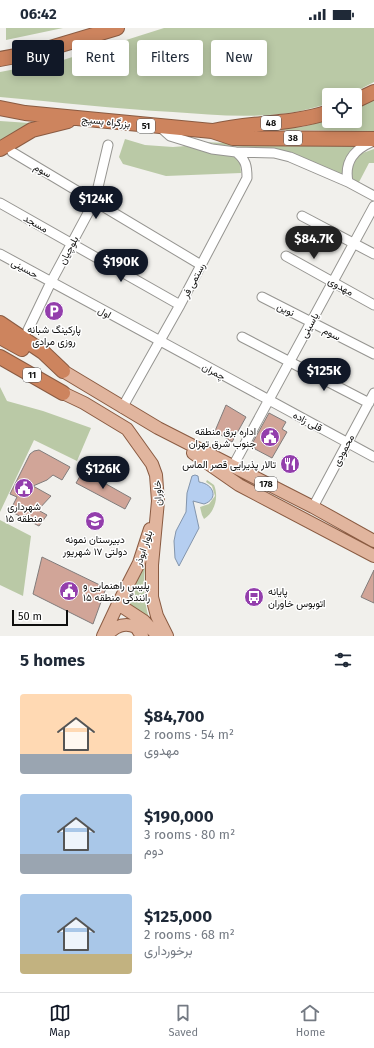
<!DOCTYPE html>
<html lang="en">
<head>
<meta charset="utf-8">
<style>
	body { margin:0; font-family:"Fira Sans",Vazirmatn,sans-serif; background:#f6f6f7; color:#1f2937; height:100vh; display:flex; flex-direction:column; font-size:15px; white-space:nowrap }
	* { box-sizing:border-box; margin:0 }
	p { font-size:13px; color:#747a83 }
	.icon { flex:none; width:22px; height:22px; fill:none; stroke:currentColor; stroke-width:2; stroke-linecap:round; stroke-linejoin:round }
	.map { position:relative; height:608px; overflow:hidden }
	.sheet { display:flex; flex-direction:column; background:#fff; flex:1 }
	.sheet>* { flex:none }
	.guide { position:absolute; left:12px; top:12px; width:350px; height:36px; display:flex; gap:8px }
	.controls { position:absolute; left:322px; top:60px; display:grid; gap:8px }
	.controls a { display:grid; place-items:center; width:40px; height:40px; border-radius:4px; background:#fff; box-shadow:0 2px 10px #0003; font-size:20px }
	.scale { position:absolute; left:12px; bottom:10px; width:56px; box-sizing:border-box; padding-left:4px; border:2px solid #0f0f0e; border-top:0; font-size:11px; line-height:14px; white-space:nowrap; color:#0f0f0e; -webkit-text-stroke:3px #fff; paint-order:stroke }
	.price { position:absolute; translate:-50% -34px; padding:0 9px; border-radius:14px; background:#111827; color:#fff; font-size:13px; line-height:26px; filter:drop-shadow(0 1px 2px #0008) }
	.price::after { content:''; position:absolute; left:50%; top:24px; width:12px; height:9px; margin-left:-6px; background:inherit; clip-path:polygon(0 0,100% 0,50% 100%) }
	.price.active { background:#222; color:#fff }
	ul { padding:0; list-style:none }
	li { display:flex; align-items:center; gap:12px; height:100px; padding:0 20px }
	li span { display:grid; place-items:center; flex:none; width:112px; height:80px; border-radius:4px; color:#555 }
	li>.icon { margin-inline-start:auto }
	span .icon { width:48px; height:48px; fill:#fffc; stroke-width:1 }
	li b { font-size:17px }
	h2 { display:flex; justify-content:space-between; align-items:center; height:48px; padding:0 20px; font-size:17px }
	.chip { padding:0 14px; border-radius:4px; background:#fff; box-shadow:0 2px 10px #0003; font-size:14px; line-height:36px }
	.chip.active { background:#111827; color:#fff }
	.status { display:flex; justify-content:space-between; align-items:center; height:28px; padding:0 20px; background:#fff; direction:ltr }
	.status svg { height:11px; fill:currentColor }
	.tabs { display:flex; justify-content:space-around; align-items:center; height:56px; border-top:1px solid #e0e1e3; background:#fff; font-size:11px; color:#747a83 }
	.tabs a { display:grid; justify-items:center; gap:2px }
	.tabs .active { color:#111827 }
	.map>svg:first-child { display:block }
	.green { fill:#bac9a6 }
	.water { fill:#b5cef0; stroke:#8395ac }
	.building { fill:#d1a598; stroke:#817c7b }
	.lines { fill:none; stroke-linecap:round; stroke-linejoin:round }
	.minor-casing { stroke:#969591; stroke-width:11 }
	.major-casing { stroke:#8a5b42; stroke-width:14 }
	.highway-casing { stroke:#8a5b42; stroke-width:16 }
	.minor { stroke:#fff; stroke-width:9 }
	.major { stroke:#e1b59e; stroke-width:12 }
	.highway { stroke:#cd845e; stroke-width:14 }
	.labels { text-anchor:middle; stroke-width:3; stroke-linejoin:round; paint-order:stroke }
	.shield { fill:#fff; stroke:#575756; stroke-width:1 }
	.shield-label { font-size:9px; font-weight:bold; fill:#0f0f0e }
	.street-label { font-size:10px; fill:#0f0f0e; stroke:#fff }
	.poi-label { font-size:10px; fill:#0f0f0e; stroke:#fff }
</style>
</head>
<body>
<div class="status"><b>06:42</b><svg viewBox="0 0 49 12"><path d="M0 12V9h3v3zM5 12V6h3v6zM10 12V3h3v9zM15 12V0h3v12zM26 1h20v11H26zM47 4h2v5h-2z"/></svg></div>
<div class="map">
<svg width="374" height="608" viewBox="0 0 374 608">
	<rect width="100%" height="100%" fill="#f1f0ec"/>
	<path class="green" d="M6 0H63L6 12Z
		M164 0H374V54L349 67H329V75C279 93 225 88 173 84 115 81 58 74 0 69V44L63 32Z
		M374 71V103L266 102 302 99 329 92 355 93V81Z
		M0 93 44 96 0 116Z
		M125 111 145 117 173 119 186 118 214 126 233 127 240 132 241 145 166 148 123 136 119 129Z
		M202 114 300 118H361C348 128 342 131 342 149L295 127 262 120 226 118Z
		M374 121V135H369L358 156C345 149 352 138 357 127Z
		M0 359 7 373 43 383 91 400 77 433 34 412 0 484Z
		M207 452 214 457C219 469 215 484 204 491L202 487 200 479 209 476 215 468 212 458 206 454Z
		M0 492 31 508 23 568 0 557Z
		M148 517C144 543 141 567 150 593L125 576 139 549Z"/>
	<path class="water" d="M195 447 198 448 199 454C214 456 219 471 204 476L193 473 199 500 179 538 175 530 174 513 176 503 186 484 187 465 192 448Z"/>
	<path class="building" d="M226 377 246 389 232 414 215 403Z
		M269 385 286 394 282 401 287 404 272 430 255 421 253 414Z
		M39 422 70 439 62 452 53 447 47 452 33 458 51 468 38 482 47 487 39 498 10 483 17 469 10 466 30 426 34 423Z
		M83 443 131 470 125 481 76 455Z
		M42 529 106 560 93 596 33 566Z
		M374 542V575L361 569Z"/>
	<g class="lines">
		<g class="minor-casing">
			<path id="minor" d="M160 99 170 108 212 121 236 124 274 125 290 129 348 154 374 168
				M12 124 201 237
				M348 154C344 133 354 121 374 113
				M0 175 180 277
				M302 188 374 226
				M0 226 374 429
				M286 228 374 277
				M262 269 374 326
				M28 302 51 254 95 172 108 117
				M242 309 369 375
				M122 380 180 277 247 150C247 138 246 132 236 124
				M233 438 374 178
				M313 479 374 365"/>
		</g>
		<g class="major-casing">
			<path id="major" d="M63 343 158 400 313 479 374 513
				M63 365 84 375 127 401 152 436 156 447 158 473 152 537V569L157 588 167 608
				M193 425 239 457 374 528
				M118 576 144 593 158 608
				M103 608 118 576 139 535 150 501
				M106 608C115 598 124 594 136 599L142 608"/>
		</g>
		<g class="highway-casing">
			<path id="highway" d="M0 31 37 24 117 0
				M355 73 374 64
				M0 80 25 85 212 103 233 110 374 111
				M213 103C252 94 290 97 329 84
				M0 121 32 102 68 93
				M0 295 43 324 63 343
				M0 309 22 321
				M0 329 63 365"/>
		</g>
		<use href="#minor" class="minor"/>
		<use href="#major" class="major"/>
		<use href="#highway" class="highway"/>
	</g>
	<defs>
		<g id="parking-disc" transform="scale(1)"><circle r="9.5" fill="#933eac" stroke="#fff"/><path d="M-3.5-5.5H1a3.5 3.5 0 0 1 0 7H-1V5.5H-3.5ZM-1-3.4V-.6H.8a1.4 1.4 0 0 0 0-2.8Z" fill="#fff"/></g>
		<g id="civic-disc" transform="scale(1)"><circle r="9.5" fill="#933eac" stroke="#fff"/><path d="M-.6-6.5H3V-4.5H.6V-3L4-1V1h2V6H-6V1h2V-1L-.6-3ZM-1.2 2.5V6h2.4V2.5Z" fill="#fff"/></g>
		<g id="restaurant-disc" transform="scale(1)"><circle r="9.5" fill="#933eac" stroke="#fff"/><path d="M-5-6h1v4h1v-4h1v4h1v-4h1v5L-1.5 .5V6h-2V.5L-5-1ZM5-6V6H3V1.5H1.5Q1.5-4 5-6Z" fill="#fff"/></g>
		<g id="school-disc" transform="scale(1)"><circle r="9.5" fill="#933eac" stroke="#fff"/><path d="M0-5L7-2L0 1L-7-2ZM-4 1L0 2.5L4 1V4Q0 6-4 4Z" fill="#fff"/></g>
		<g id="bus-disc" transform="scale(1)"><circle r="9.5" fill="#933eac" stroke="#fff"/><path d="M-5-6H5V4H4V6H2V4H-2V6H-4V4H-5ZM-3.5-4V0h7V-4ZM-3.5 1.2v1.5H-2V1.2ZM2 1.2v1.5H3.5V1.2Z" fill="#fff"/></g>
	</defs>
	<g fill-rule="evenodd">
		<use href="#parking-disc" x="54" y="283"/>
		<use href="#civic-disc" x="270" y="409"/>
		<use href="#restaurant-disc" x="290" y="436"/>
		<use href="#civic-disc" x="24" y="460"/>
		<use href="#school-disc" x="95" y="493"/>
		<use href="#civic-disc" x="69" y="563"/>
		<use href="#bus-disc" x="254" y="569"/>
	</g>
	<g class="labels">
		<g class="shield">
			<rect x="261" y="88" width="20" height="14" rx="3"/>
			<rect x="137" y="91" width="18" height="14" rx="3"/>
			<rect x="284" y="103" width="18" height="14" rx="3"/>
			<rect x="23" y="340" width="18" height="14" rx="3"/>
			<rect x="255" y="449" width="22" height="14" rx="3"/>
		</g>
		<g class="shield-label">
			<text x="271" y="98">48</text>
			<text x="146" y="101">51</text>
			<text x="293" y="113">38</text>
			<text x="32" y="350">11</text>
			<text x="266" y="459">178</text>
		</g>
		<g class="street-label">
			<text transform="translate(106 93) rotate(6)" y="4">بزرگراه بسیج</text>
			<text transform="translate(43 142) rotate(30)" y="4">سوم</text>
			<text transform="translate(36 195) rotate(29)" y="4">مسجد</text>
			<text transform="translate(68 222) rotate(-62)" y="4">بلوچیان</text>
			<text transform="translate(25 240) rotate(29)" y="4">حسینی</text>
			<text transform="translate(193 252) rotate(-62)" y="4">رستمی فر</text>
			<text transform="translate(341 258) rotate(30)" y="4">مهدوی</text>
			<text transform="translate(286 281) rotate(27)" y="4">نوین</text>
			<text transform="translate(105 284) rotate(29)" y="4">اول</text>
			<text transform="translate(309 297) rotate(-61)" y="4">یاسینی</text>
			<text transform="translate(332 305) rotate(27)" y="4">سوم</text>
			<text transform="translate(214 343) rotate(28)" y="4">چمران</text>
			<text transform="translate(308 393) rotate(28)" y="4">قلی زاده</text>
			<text transform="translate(343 422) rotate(-62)" y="4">محمودی</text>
			<text transform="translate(157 465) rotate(-92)" y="4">خاوران</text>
			<text transform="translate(143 520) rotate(-71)" y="4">بلوار ابوذر</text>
		</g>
		<g class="poi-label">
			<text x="54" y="305">پارکینگ شبانه<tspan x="54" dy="12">روزی مرادی</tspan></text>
			<text x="256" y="407" text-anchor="end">اداره برق منطقه<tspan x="256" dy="12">جنوب شرق تهران</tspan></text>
			<text x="276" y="440" text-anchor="end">تالار پذیرایی قصر الماس</text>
			<text x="24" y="482">شهرداری<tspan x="24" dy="12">منطقه ۱۵</tspan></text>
			<text x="95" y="515">دبیرستان نمونه<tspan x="95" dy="12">دولتی ۱۷ شهریور</tspan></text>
			<text x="83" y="561" text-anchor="start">پلیس راهنمایی و<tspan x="83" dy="12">رانندگی منطقه ۱۵</tspan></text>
			<text x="268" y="567" text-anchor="start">پایانه<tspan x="268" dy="12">اتوبوس خاوران</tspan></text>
		</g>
	</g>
</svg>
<div class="controls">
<a><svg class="icon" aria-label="locate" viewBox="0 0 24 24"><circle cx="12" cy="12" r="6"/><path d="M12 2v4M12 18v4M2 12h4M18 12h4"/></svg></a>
</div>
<div class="scale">50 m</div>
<b class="price" style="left:96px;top:192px">$124K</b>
<b class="price active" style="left:314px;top:232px">$84.7K</b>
<b class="price" style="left:121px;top:255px">$190K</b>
<b class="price" style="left:324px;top:364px">$125K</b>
<b class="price" style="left:103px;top:462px">$126K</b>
<div class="guide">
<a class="chip active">Buy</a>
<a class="chip">Rent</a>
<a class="chip">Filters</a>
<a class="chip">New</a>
</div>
</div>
<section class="sheet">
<h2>5 homes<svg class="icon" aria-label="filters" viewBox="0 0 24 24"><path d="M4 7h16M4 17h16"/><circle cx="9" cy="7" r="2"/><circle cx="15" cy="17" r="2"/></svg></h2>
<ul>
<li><span style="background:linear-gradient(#ffd9b3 75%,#9aa5b1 0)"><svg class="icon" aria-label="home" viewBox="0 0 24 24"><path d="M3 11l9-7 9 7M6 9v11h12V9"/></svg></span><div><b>$84,700</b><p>2 rooms · 54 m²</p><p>مهدوی</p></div></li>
<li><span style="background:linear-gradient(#a9c7e8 75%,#9aa5b1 0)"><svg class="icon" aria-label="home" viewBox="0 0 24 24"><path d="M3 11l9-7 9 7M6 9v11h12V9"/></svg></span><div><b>$190,000</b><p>3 rooms · 80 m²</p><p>دوم</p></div></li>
<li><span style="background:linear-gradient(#a9c7e8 75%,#c2b280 0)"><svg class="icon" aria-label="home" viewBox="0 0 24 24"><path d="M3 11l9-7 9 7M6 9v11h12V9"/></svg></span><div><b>$125,000</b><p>2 rooms · 68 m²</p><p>برخورداری</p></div></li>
</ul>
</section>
<nav class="tabs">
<a class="active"><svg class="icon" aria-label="map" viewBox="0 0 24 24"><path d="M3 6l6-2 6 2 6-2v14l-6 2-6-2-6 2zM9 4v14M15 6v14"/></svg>Map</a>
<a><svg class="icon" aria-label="saved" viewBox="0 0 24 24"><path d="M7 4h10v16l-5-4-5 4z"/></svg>Saved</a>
<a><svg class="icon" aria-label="home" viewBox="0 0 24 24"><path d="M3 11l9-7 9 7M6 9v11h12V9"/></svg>Home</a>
</nav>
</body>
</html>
